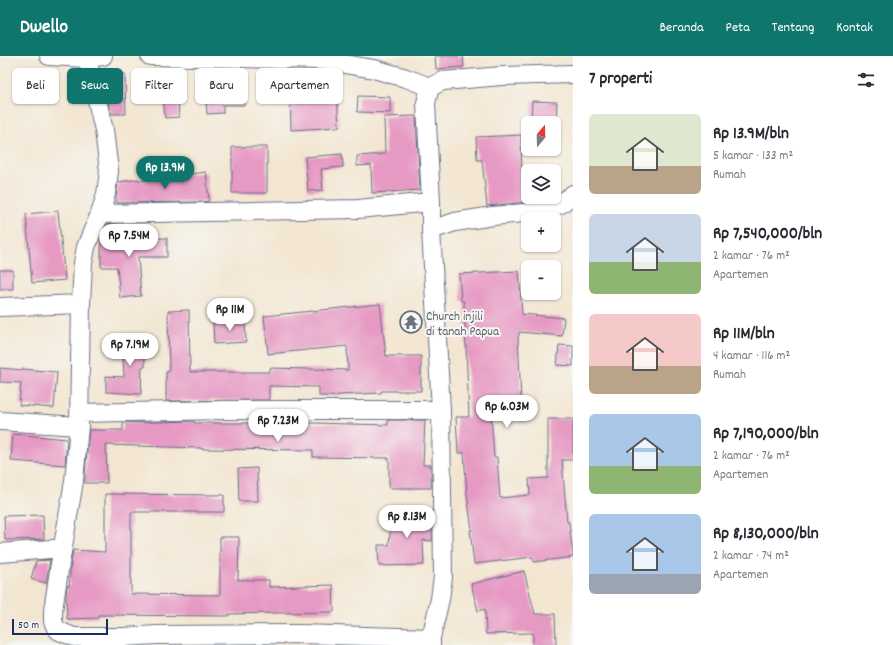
<!DOCTYPE html>
<html lang="id">
<head>
<meta charset="utf-8">
<style>
	body { margin:0; font-family:Dekko,sans-serif; background:#f2f2f3; color:#2b2b33; height:100vh; display:flex; flex-direction:column; font-size:15px; white-space:nowrap }
	* { box-sizing:border-box; margin:0 }
	p { font-size:13px; color:#7c7c81 }
	.icon { flex:none; width:22px; height:22px; fill:none; stroke:currentColor; stroke-width:2; stroke-linecap:round; stroke-linejoin:round }
	.map { position:relative; flex:1; overflow:hidden }
	.panel { display:flex; flex-direction:column; background:#fff; width:320px }
	.panel>* { flex:none }
	.guide { position:absolute; left:12px; top:12px; width:380px; height:36px; display:flex; gap:8px }
	.needle { width:26px; rotate:19deg }
	.fabs { position:absolute; left:521px; top:60px; display:grid; gap:8px }
	.fabs a { display:grid; place-items:center; width:40px; height:40px; border-radius:6px; background:#fff; box-shadow:0 1px 3px #0004; font-size:20px }
	.scale { position:absolute; left:12px; bottom:10px; width:96px; box-sizing:border-box; padding-left:4px; border:2px solid #1b2f5e; border-top:0; font-size:11px; line-height:14px; white-space:nowrap; color:#1b2f5e; -webkit-text-stroke:3px #f6f6f2; paint-order:stroke }
	.price { position:absolute; translate:-50% -34px; padding:0 9px; border-radius:14px; background:#fff; color:#222; font-size:13px; line-height:26px; filter:drop-shadow(0 1px 2px #0008) }
	.price::after { content:''; position:absolute; left:50%; top:24px; width:12px; height:9px; margin-left:-6px; background:inherit; clip-path:polygon(0 0,100% 0,50% 100%) }
	.price.active { background:#0f766e; color:#fff }
	ul { padding:0; list-style:none }
	li { display:flex; align-items:center; gap:12px; height:100px; padding:0 16px }
	li span { display:grid; place-items:center; flex:none; width:112px; height:80px; border-radius:6px; color:#555 }
	li>.icon { margin-inline-start:auto }
	span .icon { width:48px; height:48px; fill:#fffc; stroke-width:1 }
	li b { font-size:17px }
	h2 { display:flex; justify-content:space-between; align-items:center; height:48px; padding:0 16px; font-size:17px }
	.pill { padding:0 14px; border-radius:6px; background:#fff; box-shadow:0 1px 3px #0004; font-size:14px; line-height:36px }
	.pill.active { background:#0f766e; color:#fff }
	header { display:flex; align-items:center; gap:24px; box-sizing:border-box; height:56px; padding:0 20px; background:#0f766e; color:#fff }
	header strong { font-size:19px }
	nav { display:flex; gap:22px; margin-inline-start:auto; font-size:14px }
	main { display:flex; flex:1; min-height:0 }
	.map>svg:first-child { display:block }
	.building { fill:#e699c3 }
	.lines { fill:none; stroke-linecap:round; stroke-linejoin:round }
	.minor-casing { stroke:#676f86; stroke-width:20 }
	.minor { stroke:#fff; stroke-width:18 }
	.labels { text-anchor:middle; stroke-width:4; stroke-linejoin:round; paint-order:stroke }
	.worship-label { font-size:13px; fill:#5b616d; stroke:#f6f6f2; text-anchor:start }
</style>
</head>
<body>
<header>
<strong>Dwello</strong>
<nav><a>Beranda</a><a>Peta</a><a>Tentang</a><a>Kontak</a></nav>
</header>
<main>
<div class="map">
<svg width="573" height="589" viewBox="0 0 573 589">
	<rect width="100%" height="100%" fill="#f6f6f2"/>
	<filter id="ink" filterUnits="userSpaceOnUse"><feTurbulence type="fractalNoise" baseFrequency=".025" numOctaves="2"/><feDisplacementMap in="SourceGraphic" scale="8" xChannelSelector="R" yChannelSelector="G"/><feConvolveMatrix kernelMatrix="1 2 1 2 8 2 1 2 1" color-interpolation-filters="sRGB"/></filter>
	<filter id="wash" filterUnits="userSpaceOnUse"><feTurbulence type="fractalNoise" baseFrequency=".012" numOctaves="4" result="noise"/><feDisplacementMap in="SourceGraphic" scale="16" xChannelSelector="R" yChannelSelector="G"/><feGaussianBlur stdDeviation="0.9" result="paint"/><feColorMatrix in="noise" values="0 0 0 0 0 0 0 0 0 0 0 0 0 0 0 0 0 1.4 0 .05"/><feComposite in="paint" operator="in"/></filter>
	<g filter="url(#wash)">
		<rect width="100%" height="100%" fill="#f3e6d1"/>
		<g id="blocks">
			<path class="building" d="M435 0H463L464 11 436 13Z
				M287 17H312V41L337 39 339 71 291 74 290 34H286Z
				M109 18H125L126 58H111L109 51Z
				M227 19H245V49H223V57L207 58 204 21 227 20Z
				M177 25 179 61 165 62 162 26Z
				M358 40 390 41V57L357 56Z
				M532 45 557 46 556 67H531Z
				M416 60 420 134 372 137 371 109 357 110V100L385 98 384 61Z
				M521 79 522 119 528 118V146L487 150 482 104H477L476 81Z
				M232 91H267V137H232Z
				M342 98 343 111 321 113 323 134 308 135 305 101Z
				M206 116 209 145 202 146 117 147 116 141 118 126 139 123V125Z
				M58 155 65 224 32 227 26 158Z
				M107 168H116L117 183 167 182V201H138L141 240 120 242 117 211H101V183Z
				M0 214H13V233H0Z
				M519 215 522 258 564 262 562 280 519 276V280H518L521 343 490 344 494 401H497L500 442 530 439 529 423 548 422V363H573V404H562L567 466H569L573 501 534 506 533 501 474 508 470 474H472L467 439 464 397H458L456 361H469L464 245H461L459 218Z
				M380 248 386 300H421V335H381V337L338 339V340H319V331L269 330V344L166 345V316H169L168 255 189 254 190 316H270V312L348 314 347 290 268 298 264 260Z
				M245 265 246 286 214 288 213 267Z
				M144 279 145 311H142L141 338 106 336V320L124 321 122 280Z
				M559 289 573 290V310L557 309Z
				M0 312 22 314V313L57 316 54 352 19 349 21 327 0 326Z
				M388 364H425L423 409H431V432H389V402L313 401V394L201 393V392L106 389 107 427H85V418L89 374H123V367L194 365V367H313L388 369Z
				M13 378 67 383 65 409 11 405Z
				M257 412 258 445H239L238 413Z
				M105 438 224 439V456H131V538L220 539V481H239L238 524H269V531L333 529 334 556 274 557 229 558V560L98 559V562L67 563 66 540 67 530H69L71 505 73 494 105 496Z
				M392 453 432 456V485L423 484 424 509 379 510 378 489H389Z
				M43 459 44 483 5 484 4 460Z
				M50 504 46 527 31 523 36 505Z
				M524 515 535 558H555L556 589H533V577L486 578 485 553 478 555 471 528Z"/>
		</g>
	</g>
	<g filter="url(#ink)">
		<use href="#blocks" fill-opacity="0" stroke="#676f86" stroke-width="1"/>
		<g class="lines">
			<g class="minor-casing">
				<path id="minor" d="M49 0 87 2 103 0
					M150 0 321 4 374 13 406 22 430 31
					M87 2 104 74 109 115 106 138 100 158 90 181 86 191 83 207 81 248 79 370 74 425 59 514 53 555V565L56 572 59 575 74 581H124L157 579 300 578 431 582
					M100 158 358 153 431 146
					M431 174 455 166 493 160 534 156 561 148 573 138
					M0 251 81 248
					M79 357 223 354H441
					M0 365 79 370
					M0 497 63 492
					M431 589V582L440 543 443 521 441 354 431 174V146L426 47 430 31 443 25 502 20 573 18"/>
			</g>
			<use href="#minor" class="minor"/>
		</g>
	</g>
	<defs>
		<g id="temple-ring" transform="scale(1.15)"><circle r="9.5" fill="#f6f6f2" stroke="#6b7280" stroke-width="1.5"/><path d="M0-6L5-2H3V0L6.5 2.5H4V6H1.5V3h-3V6H-4V2.5H-6.5L-3 0V-2H-5Z" fill="#6b7280"/></g>
	</defs>
	<g fill-rule="evenodd">
		<use href="#temple-ring" x="411" y="266"/>
	</g>
	<g class="labels">
		<g class="worship-label">
			<text x="426" y="264">Church injili<tspan x="426" dy="15">di tanah Papua</tspan></text>
		</g>
	</g>
</svg>
<div class="fabs">
<a><svg class="needle" viewBox="-14 -14 28 28"><path d="M0-13l5 13h-10z" fill="#e53935"/><path d="M0 13l5-13h-10z" fill="#7c7c81"/></svg></a>
<a><svg class="icon" aria-label="layers" viewBox="0 0 24 24"><path d="M12 4l9 5-9 5-9-5zM3 14l9 5 9-5"/></svg></a>
<a>+</a>
<a>−</a>
</div>
<div class="scale">50 m</div>
<b class="price active" style="left:165px;top:134px">Rp 13.9M</b>
<b class="price" style="left:129px;top:202px">Rp 7.54M</b>
<b class="price" style="left:230px;top:276px">Rp 11M</b>
<b class="price" style="left:130px;top:311px">Rp 7.19M</b>
<b class="price" style="left:507px;top:373px">Rp 6.03M</b>
<b class="price" style="left:278px;top:387px">Rp 7.23M</b>
<b class="price" style="left:407px;top:483px">Rp 8.13M</b>
<div class="guide">
<a class="pill">Beli</a>
<a class="pill active">Sewa</a>
<a class="pill">Filter</a>
<a class="pill">Baru</a>
<a class="pill">Apartemen</a>
</div>
</div>
<section class="panel">
<h2>7 properti<svg class="icon" aria-label="filters" viewBox="0 0 24 24"><path d="M4 7h16M4 17h16"/><circle cx="9" cy="7" r="2"/><circle cx="15" cy="17" r="2"/></svg></h2>
<ul>
<li><span style="background:linear-gradient(#dfe7d0 65%,#b9a48a 0)"><svg class="icon" aria-label="home" viewBox="0 0 24 24"><path d="M3 11l9-7 9 7M6 9v11h12V9"/></svg></span><div><b>Rp 13.9M/bln</b><p>5 kamar · 133 m²</p><p>Rumah</p></div></li>
<li><span style="background:linear-gradient(#c9d6e8 60%,#8fb573 0)"><svg class="icon" aria-label="home" viewBox="0 0 24 24"><path d="M3 11l9-7 9 7M6 9v11h12V9"/></svg></span><div><b>Rp 7,540,000/bln</b><p>2 kamar · 76 m²</p><p>Apartemen</p></div></li>
<li><span style="background:linear-gradient(#f6c9c9 65%,#b9a48a 0)"><svg class="icon" aria-label="home" viewBox="0 0 24 24"><path d="M3 11l9-7 9 7M6 9v11h12V9"/></svg></span><div><b>Rp 11M/bln</b><p>4 kamar · 116 m²</p><p>Rumah</p></div></li>
<li><span style="background:linear-gradient(#a9c7e8 65%,#8fb573 0)"><svg class="icon" aria-label="home" viewBox="0 0 24 24"><path d="M3 11l9-7 9 7M6 9v11h12V9"/></svg></span><div><b>Rp 7,190,000/bln</b><p>2 kamar · 76 m²</p><p>Apartemen</p></div></li>
<li><span style="background:linear-gradient(#a9c7e8 75%,#9aa5b1 0)"><svg class="icon" aria-label="home" viewBox="0 0 24 24"><path d="M3 11l9-7 9 7M6 9v11h12V9"/></svg></span><div><b>Rp 8,130,000/bln</b><p>2 kamar · 74 m²</p><p>Apartemen</p></div></li>
</ul>
</section>
</main>
</body>
</html>
